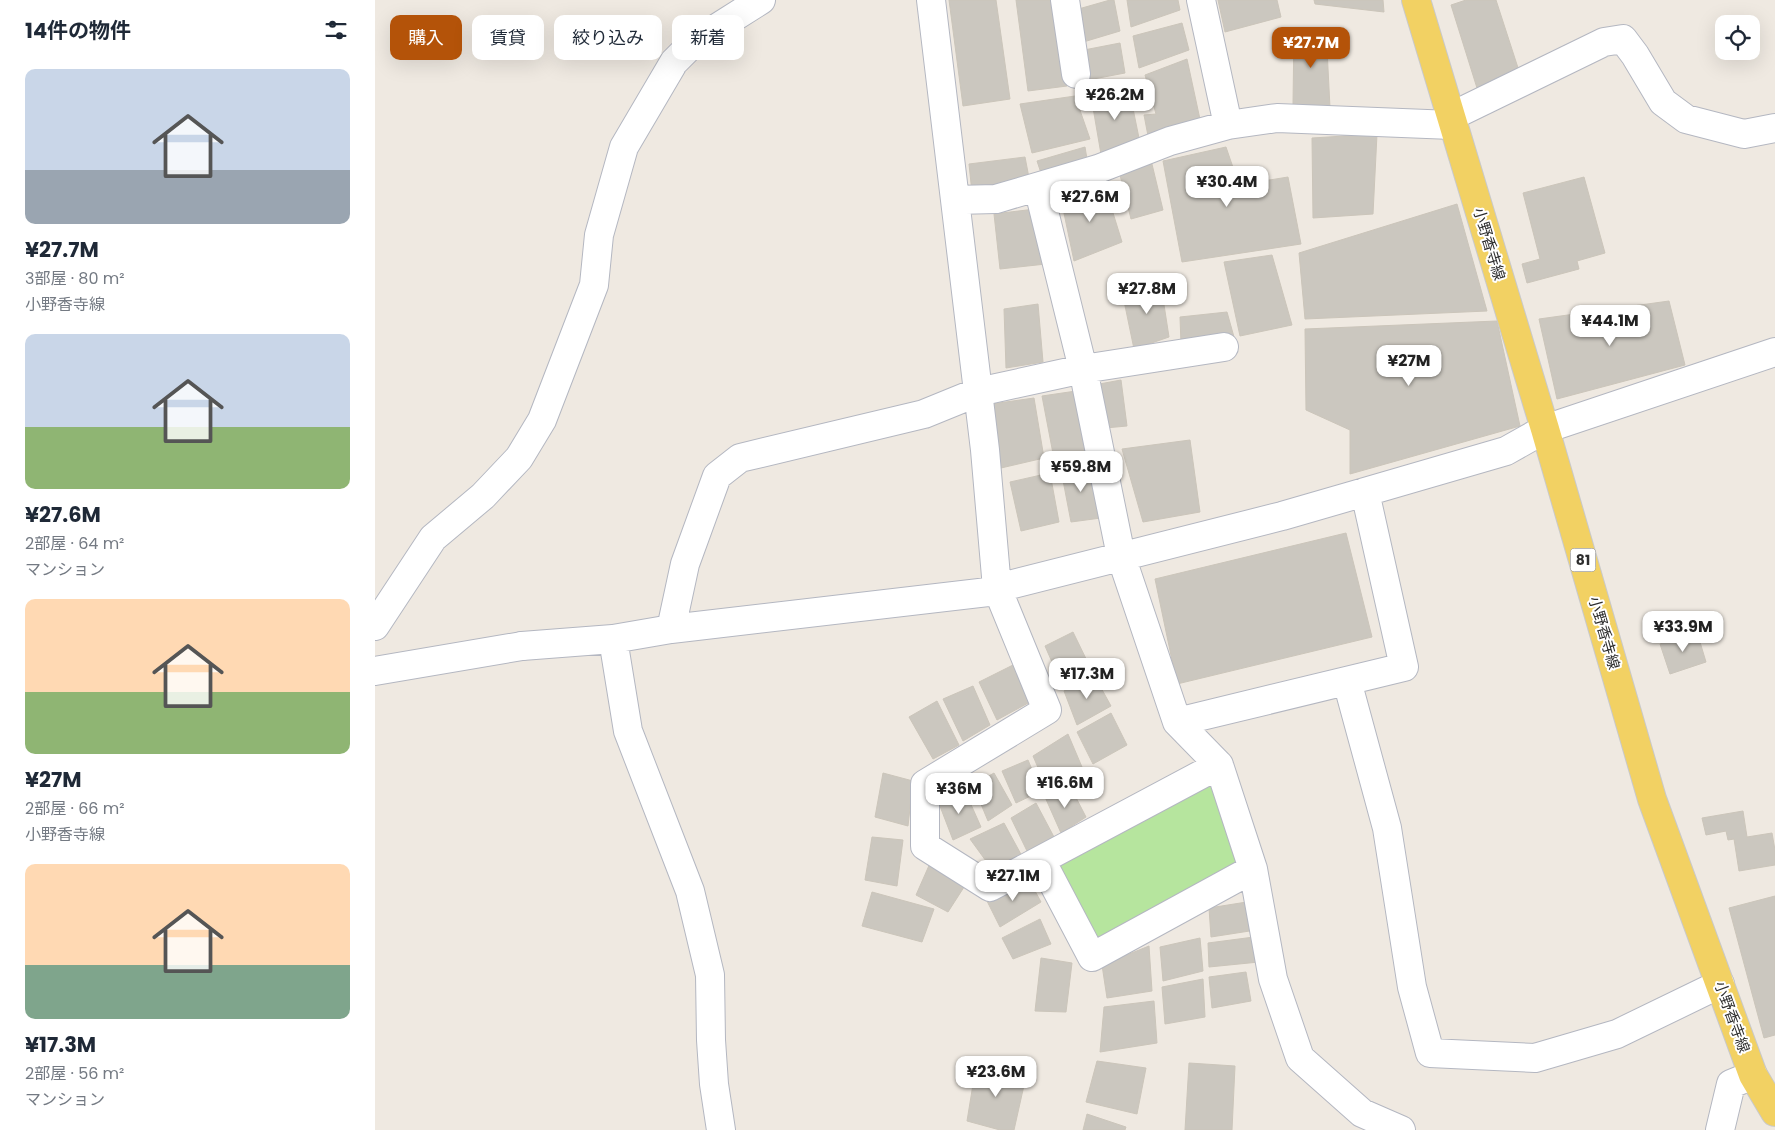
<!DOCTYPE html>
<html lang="ja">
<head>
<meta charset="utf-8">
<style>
	body { margin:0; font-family:Poppins,"Noto Sans JP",sans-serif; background:#f2f2f3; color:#1f2937; height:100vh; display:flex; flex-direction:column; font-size:19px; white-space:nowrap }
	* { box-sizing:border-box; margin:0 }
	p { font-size:16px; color:#747a83 }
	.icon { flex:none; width:28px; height:28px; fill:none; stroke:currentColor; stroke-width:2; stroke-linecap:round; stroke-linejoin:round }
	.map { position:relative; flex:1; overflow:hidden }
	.panel { display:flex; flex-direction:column; background:#fff; width:375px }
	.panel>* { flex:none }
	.guide { position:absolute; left:15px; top:15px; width:475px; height:45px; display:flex; gap:10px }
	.controls { position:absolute; left:1340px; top:15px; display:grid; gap:10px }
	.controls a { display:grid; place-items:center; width:45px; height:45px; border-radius:10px; background:#fff; box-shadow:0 5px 20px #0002; font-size:25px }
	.price { position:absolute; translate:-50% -42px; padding:0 11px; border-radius:10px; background:#fff; color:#222; font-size:16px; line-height:32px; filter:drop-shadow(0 1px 2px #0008) }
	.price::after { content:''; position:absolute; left:50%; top:30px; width:15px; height:11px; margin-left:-8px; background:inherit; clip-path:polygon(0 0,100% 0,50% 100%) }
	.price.selected { background:#b45309; color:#fff }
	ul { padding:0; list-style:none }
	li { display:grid; align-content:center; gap:10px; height:265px; padding:0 25px }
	li span { display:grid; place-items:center; height:155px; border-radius:10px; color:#555 }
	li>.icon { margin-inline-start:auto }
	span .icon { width:90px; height:90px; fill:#fffc; stroke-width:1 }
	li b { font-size:21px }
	h2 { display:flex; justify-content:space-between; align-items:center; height:60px; padding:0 25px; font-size:21px }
	.tag { padding:0 18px; border-radius:10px; background:#fff; box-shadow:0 5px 20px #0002; font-size:18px; line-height:45px }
	.tag.selected { background:#b45309; color:#fff }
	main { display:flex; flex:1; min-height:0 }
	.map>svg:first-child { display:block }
	.green { fill:#b6e59e }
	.building { fill:#cbc7bf; stroke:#cbc5ba }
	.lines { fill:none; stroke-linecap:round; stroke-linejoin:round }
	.street-casing { stroke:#b4b7c1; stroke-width:30 }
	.secondary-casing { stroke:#b4b7c1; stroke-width:30 }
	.primary-casing { stroke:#c9c9c9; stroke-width:30 }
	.street { stroke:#fff; stroke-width:28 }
	.secondary { stroke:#fff; stroke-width:28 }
	.primary { stroke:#f2d163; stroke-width:28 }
	.labels { text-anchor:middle; stroke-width:4; stroke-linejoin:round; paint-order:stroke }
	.shield { fill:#fff; stroke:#6d6d6d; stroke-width:1 }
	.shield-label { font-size:14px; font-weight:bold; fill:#2e2e2e }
	.street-label { font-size:15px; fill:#2e2e2e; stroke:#fff }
</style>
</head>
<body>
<main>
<section class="panel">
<h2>14件の物件<svg class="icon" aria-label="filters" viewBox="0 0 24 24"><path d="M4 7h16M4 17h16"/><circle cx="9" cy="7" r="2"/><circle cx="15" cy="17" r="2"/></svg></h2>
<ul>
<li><span style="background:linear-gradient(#c9d6e8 65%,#9aa5b1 0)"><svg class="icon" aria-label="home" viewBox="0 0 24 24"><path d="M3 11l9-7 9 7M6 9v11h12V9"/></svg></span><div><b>¥27.7M</b><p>3部屋 · 80 m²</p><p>小野香寺線</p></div></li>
<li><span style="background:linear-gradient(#c9d6e8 60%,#8fb573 0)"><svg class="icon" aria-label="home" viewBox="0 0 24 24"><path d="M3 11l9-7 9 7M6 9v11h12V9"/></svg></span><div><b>¥27.6M</b><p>2部屋 · 64 m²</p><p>マンション</p></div></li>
<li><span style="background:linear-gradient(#ffd9b3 60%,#8fb573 0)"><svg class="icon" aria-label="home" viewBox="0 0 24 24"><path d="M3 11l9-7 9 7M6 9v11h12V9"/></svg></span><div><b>¥27M</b><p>2部屋 · 66 m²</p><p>小野香寺線</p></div></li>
<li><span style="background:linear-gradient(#ffd9b3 65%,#7fa58c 0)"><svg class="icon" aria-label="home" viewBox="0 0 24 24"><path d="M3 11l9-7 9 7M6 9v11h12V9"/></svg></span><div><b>¥17.3M</b><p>2部屋 · 56 m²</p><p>マンション</p></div></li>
</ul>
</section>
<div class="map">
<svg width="1400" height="1130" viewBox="0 0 1400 1130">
	<rect width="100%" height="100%" fill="#efe9e1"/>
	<path class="green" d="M834 782 867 863 720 947 683 863Z"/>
	<path class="building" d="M574 0H621L635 99 588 106Z
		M641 0H678L692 86 653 91Z
		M735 0H739L745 31 705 43 700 10Z
		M752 0H803L805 10 756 27Z
		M843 0H902L906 17 850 32Z
		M939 0H1008L1009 12 940 4Z
		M1091 0H1121L1145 74 1102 88 1076 5Z
		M807 23 814 50 764 68 758 36Z
		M951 29 955 108 918 104 919 31Z
		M745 43 750 73 713 80 709 50Z
		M812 59 826 124 774 141 769 115 781 114 770 75Z
		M753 84 765 143 727 160 716 96Z
		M700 96 715 139 657 153 645 104Z
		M1002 134 998 214 938 218 937 138Z
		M710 147 713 165 667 176 662 161Z
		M851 147 864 185 913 177 926 244 807 262 788 161Z
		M650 157 655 183 597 193 594 164Z
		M776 160 788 210 756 219 745 175Z
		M1209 177 1230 253 1202 261 1204 269 1152 283 1147 264 1165 259 1148 193Z
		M730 187 747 242 699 261 686 199Z
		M1082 204 1112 311 930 319 924 253Z
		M660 209 671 264 625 269 619 214Z
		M897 255 917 325 865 336 849 262Z
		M785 279 794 337 759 349 748 296Z
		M1294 301 1310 365 1182 399 1164 319Z
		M663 304 668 362 631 368 629 309Z
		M852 312 859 337 806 344 805 317Z
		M1122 321 1145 426 975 474V430L931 410 930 329Z
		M746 380 752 426 730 428 719 385Z
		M701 391 714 451 680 464 667 396Z
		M659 398 669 458 626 468 617 404Z
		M815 440 825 512 768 522 747 449Z
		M715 461 726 518 696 522 686 470Z
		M675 473 684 522 646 531 635 482Z
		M971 533 997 637 802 684 780 579Z
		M698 632 716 669 687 685 670 646Z
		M1322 632 1331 662 1295 674 1285 644Z
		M638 665 655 702 622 720 604 682Z
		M719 675 736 706 702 725 689 691Z
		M598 686 615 725 588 741 568 699Z
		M562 701 584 745 558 759 534 717Z
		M736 713 752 745 718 764 702 732Z
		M693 734 707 767 671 786 658 756Z
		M653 760 666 791 641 803 627 771Z
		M508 773 538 781 533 826 500 817Z
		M619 773 637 805 613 821 598 785Z
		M695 786 711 817 686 833 670 797Z
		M590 791 606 827 578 840 563 801Z
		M661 803 679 837 652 851 636 818Z
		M1368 811 1372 837 1397 833 1400 850V865L1364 871 1359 839 1353 840 1351 831 1331 835 1327 818Z
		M629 823 648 858 619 872 595 839Z
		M497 837 528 840 522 886 490 880Z
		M556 861 591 884 573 912 541 895Z
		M653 878 666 902 625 927 611 899Z
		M497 892 559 909 547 942 487 926Z
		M1400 896V1035L1389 1038 1354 908Z
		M878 901 881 930 836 937 834 908Z
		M665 919 676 944 638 959 627 938Z
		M879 937 884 962 834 967 833 943Z
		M825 938 828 971 788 981 785 947Z
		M774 946 777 991 732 998 727 965Z
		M666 958 697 963 691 1012 660 1011Z
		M871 972 876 1001 837 1008 834 977Z
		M828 979 830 1017 790 1024 787 987Z
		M779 1001 782 1043 725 1052 729 1007Z
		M722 1061 771 1068 762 1114 711 1102Z
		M814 1063 860 1066 857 1130H810Z
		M601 1066 652 1072 639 1130H625L592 1121Z
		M712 1114 751 1127 750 1130H708Z"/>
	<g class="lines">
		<g class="street-casing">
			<path id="street" d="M556 0 610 450 622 588 672 710 550 784V846L615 887 844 765 878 869 717 957 666 860
				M690 0 701 74
				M826 0 853 125
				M1075 117 1229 42 1248 39 1260 55 1288 102 1311 119 1369 134 1400 128
				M663 187 708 369 746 556 802 722 1029 667 990 492
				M580 200 621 199 723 169 795 141 853 125 902 118 1077 125
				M0 626 58 538 108 496 144 458 167 420 219 285 224 235 249 147 299 62 318 43 386 0
				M296 629 310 564 342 476 365 458 549 414 603 392 708 369 849 347
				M238 639 253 731 315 891 335 975 336 1040 339 1084 346 1130
				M147 646 238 639 296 629 613 592 622 588 907 516 990 492 1131 451 1170 429
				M972 681 1012 828 1037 987 1055 1053 1160 1058 1242 1034 1345 984
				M802 722 844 765
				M878 869 898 979 925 1058 987 1113 1026 1130
				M1345 1130 1356 1084 1378 1075"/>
		</g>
		<g class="secondary-casing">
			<path id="secondary" d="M1170 429 1400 352
				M0 671 147 646"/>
		</g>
		<g class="primary-casing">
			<path id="primary" d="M1041 0 1170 429 1277 799 1378 1075 1400 1112"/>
		</g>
		<use href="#street" class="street"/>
		<use href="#secondary" class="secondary"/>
		<use href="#primary" class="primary"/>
	</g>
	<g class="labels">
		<rect class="shield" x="1195.5" y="548.5" width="25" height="23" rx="4"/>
		<g class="shield-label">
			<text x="1208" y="565">81</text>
		</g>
		<g class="street-label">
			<text transform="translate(1114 244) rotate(73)" y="5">小野香寺線</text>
			<text transform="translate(1229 633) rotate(74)" y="5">小野香寺線</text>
			<text transform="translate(1357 1017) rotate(70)" y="5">小野香寺線</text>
		</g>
	</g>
</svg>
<div class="controls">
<a><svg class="icon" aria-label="locate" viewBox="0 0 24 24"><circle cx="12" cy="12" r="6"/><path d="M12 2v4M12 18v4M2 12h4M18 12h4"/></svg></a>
</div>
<b class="price selected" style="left:936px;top:69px">¥27.7M</b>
<b class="price" style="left:740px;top:121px">¥26.2M</b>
<b class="price" style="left:852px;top:208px">¥30.4M</b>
<b class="price" style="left:715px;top:223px">¥27.6M</b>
<b class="price" style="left:772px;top:315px">¥27.8M</b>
<b class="price" style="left:1235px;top:347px">¥44.1M</b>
<b class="price" style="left:1034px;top:387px">¥27M</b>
<b class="price" style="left:706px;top:493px">¥59.8M</b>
<b class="price" style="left:1308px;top:653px">¥33.9M</b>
<b class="price" style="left:712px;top:700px">¥17.3M</b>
<b class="price" style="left:690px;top:809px">¥16.6M</b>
<b class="price" style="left:584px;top:815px">¥36M</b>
<b class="price" style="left:638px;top:902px">¥27.1M</b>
<b class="price" style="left:621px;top:1098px">¥23.6M</b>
<div class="guide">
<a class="tag selected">購入</a>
<a class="tag">賃貸</a>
<a class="tag">絞り込み</a>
<a class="tag">新着</a>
</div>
</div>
</main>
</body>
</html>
